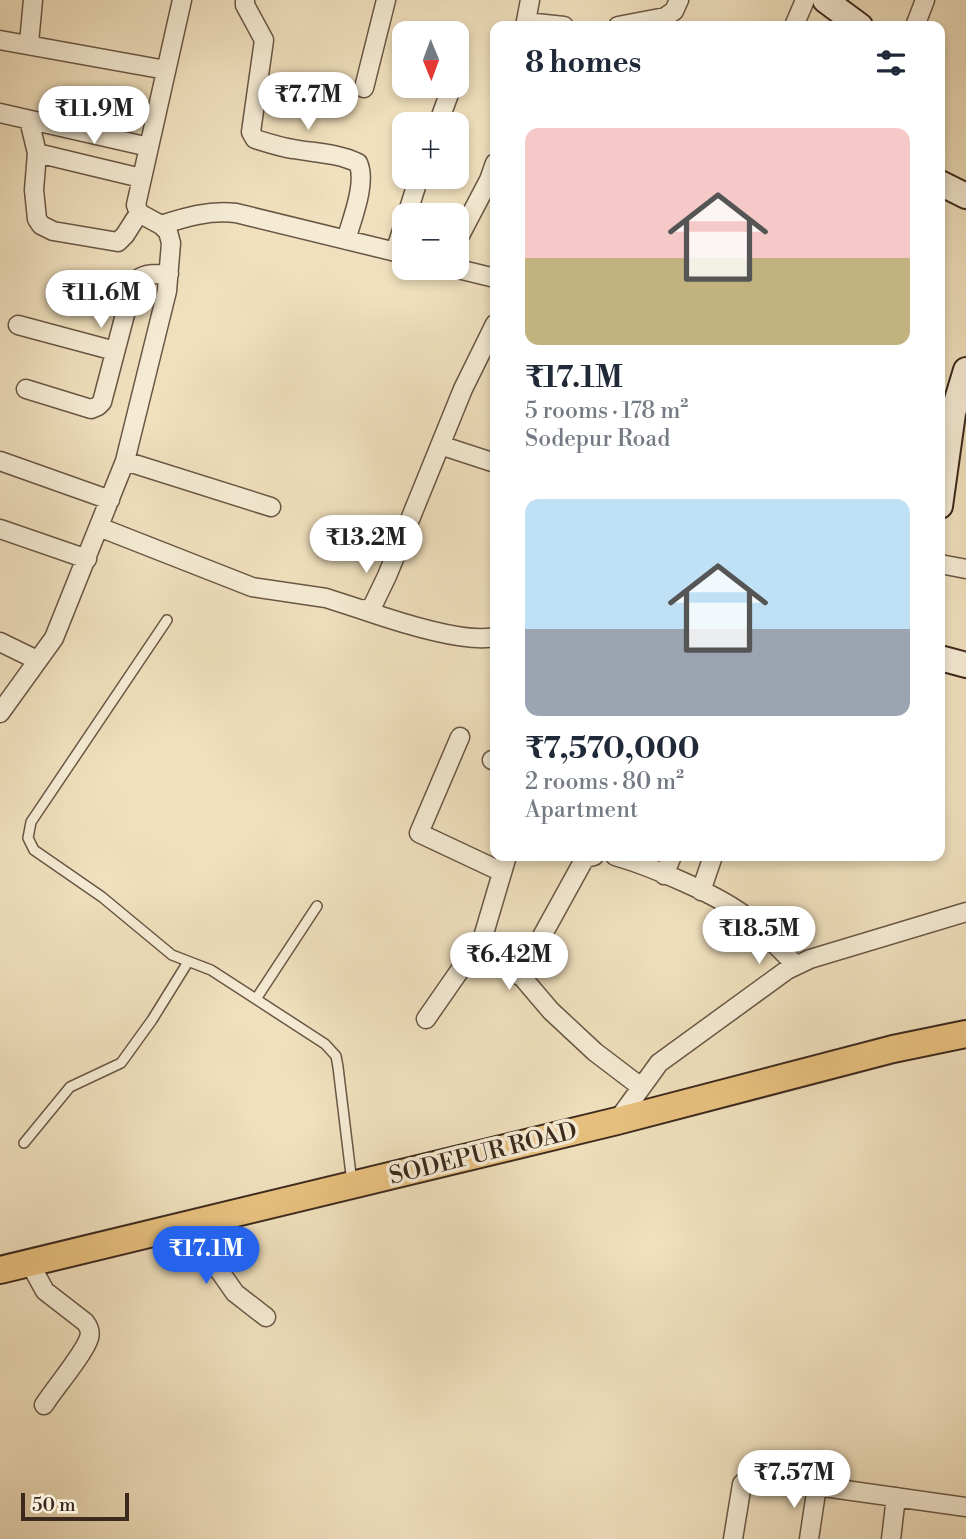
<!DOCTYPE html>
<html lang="en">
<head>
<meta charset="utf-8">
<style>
	body { margin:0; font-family:"Libre Bodoni",serif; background:#f6f6f7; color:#1f2937; height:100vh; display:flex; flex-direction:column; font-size:26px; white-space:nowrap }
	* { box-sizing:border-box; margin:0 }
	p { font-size:23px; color:#747a83 }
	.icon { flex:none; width:38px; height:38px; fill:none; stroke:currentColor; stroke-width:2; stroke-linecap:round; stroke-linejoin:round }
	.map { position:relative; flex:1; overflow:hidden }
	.details { position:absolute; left:490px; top:21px; width:455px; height:840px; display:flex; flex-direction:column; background:#fff; border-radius:14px; box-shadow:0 4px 10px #0003 }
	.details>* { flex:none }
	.needle { width:46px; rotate:179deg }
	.controls { position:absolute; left:392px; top:21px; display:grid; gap:14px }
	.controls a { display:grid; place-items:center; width:77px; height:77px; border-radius:14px; background:#fff; box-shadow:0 4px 10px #0003; font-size:35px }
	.scale { position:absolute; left:21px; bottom:18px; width:108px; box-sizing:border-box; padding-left:7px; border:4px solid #3c291d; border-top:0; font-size:19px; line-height:24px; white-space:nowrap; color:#3c291d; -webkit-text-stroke:5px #f5ebd4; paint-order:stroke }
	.price { position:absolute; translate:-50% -60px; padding:0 16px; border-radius:24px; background:#fff; color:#222; font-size:23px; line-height:46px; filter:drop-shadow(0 2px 4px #0008) }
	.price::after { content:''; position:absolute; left:50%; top:42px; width:21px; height:16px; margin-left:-10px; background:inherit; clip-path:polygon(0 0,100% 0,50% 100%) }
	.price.on { background:#2563eb; color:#fff }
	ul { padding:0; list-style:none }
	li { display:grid; align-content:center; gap:14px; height:371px; padding:0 35px }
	li span { display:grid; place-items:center; height:217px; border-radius:14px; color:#555 }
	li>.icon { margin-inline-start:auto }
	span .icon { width:126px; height:126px; fill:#fffc; stroke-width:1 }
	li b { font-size:30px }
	h2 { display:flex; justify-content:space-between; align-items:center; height:84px; padding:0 35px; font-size:30px }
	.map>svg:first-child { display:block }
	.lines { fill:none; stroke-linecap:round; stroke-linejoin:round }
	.lane-casing { stroke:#695745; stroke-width:12 }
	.street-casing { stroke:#695745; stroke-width:21 }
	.secondary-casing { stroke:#3c291d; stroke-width:28 }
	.primary-casing { stroke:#3c291d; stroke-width:30 }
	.lane { stroke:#f5ebd4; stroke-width:9 }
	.street { stroke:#f5ebd4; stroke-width:18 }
	.secondary { stroke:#f5ebd4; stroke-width:24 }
	.primary { stroke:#e8c07e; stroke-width:26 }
	.labels { text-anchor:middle; stroke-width:7; stroke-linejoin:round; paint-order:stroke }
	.street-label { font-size:24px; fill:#3c291d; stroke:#f5ebd4 }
</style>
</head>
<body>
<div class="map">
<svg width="966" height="1539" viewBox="0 0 966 1539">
	<rect width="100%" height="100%" fill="#f0e0bd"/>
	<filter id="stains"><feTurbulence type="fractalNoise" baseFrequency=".00286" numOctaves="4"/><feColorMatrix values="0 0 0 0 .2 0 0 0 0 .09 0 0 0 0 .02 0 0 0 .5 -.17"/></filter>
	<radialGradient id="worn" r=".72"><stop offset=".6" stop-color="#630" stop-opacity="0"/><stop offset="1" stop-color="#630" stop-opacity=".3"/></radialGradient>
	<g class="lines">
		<g class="lane-casing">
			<path id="lane" d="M167 620 31 822 28 838 34 850 102 897 172 955 211 970 325 1044 336 1056 338 1067 352 1183
				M256 999 317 906
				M24 1143 70 1087 121 1063 152 1020 188 962"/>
		</g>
		<g class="street-casing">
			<path id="street" d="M245 0V5L264 40 251 132 255 139C268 143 280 147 293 149 315 153 338 153 358 163 367 182 352 219 346 240
				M526 22 564 26
				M525 26 530 0
				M618 26 665 17 674 11 679 0
				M794 26 805 0
				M915 26 925 0
				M0 40 166 70
				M29 43 33 0
				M364 88 386 0
				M0 113 149 147
				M29 120 37 153 34 190 37 219 41 225 53 231 118 242 125 235 139 213
				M438 124 452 86
				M37 153 141 178
				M407 215 419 177
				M161 225C186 217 209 210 236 213L404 254
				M457 241 489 180 495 163
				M395 252 404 224
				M454 268 495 278
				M18 325 115 351
				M26 389 91 409 98 406 102 402 133 284C142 272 155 274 169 274
				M440 445 495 463
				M0 461 110 500
				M125 461 271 507
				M99 527 252 587 326 598 363 610 372 607 387 576 463 389 495 324
				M0 529 87 559
				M940 564 966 569
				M363 610C395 621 464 644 495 637
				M0 642 37 660
				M0 713 54 638 125 461 167 291 171 243 168 232 161 225 139 213 136 205 182 0
				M460 737 419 833 502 872
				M492 760 495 761
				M507 856 483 937 516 970 551 1011 595 1052 641 1087
				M615 856C650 866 722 896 749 919 765 933 780 950 796 965
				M664 875 672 856
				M701 891 713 856
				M520 976 585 858 594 856
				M426 1019 483 937
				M617 1121 659 1063 787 970 810 959 966 912
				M204 1221 209 1256 235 1293 266 1317
				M30 1264 45 1291 85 1322C89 1327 91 1331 89 1338 84 1354 54 1389 44 1405
				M733 1539 742 1484 749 1477 757 1475 817 1486 966 1507
				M809 1539 817 1486
				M891 1539 896 1497"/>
		</g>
		<g class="secondary-casing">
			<path id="secondary" d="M825 0 860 26
				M940 183 966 196
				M940 506 953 413 966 370
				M940 658 966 665"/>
		</g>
		<g class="primary-casing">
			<path id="primary" d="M0 1270 617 1121 893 1049 966 1034"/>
		</g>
		<use href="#lane" class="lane"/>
		<use href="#street" class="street"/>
		<use href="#secondary" class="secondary"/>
		<use href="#primary" class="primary"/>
	</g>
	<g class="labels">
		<g class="street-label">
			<text transform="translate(483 1153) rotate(-14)" y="8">SODEPUR ROAD</text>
		</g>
	</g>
	<rect width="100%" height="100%" filter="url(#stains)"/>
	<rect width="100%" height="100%" fill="url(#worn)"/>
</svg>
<div class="controls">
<a><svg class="needle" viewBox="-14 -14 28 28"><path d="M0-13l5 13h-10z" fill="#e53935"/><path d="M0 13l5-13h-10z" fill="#747a83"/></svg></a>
<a>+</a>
<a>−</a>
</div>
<div class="scale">50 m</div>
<b class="price" style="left:308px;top:132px">₹7.7M</b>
<b class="price" style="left:94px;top:146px">₹11.9M</b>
<b class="price" style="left:101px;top:330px">₹11.6M</b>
<b class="price" style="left:366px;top:575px">₹13.2M</b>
<b class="price" style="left:759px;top:966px">₹18.5M</b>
<b class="price" style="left:509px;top:992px">₹6.42M</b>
<b class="price on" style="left:206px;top:1286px">₹17.1M</b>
<b class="price" style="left:794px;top:1510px">₹7.57M</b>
<section class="details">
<h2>8 homes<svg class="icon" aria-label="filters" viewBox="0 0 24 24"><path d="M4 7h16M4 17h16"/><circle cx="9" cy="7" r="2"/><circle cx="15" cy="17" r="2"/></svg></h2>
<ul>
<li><span style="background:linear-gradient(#f6c9c9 60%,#c2b280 0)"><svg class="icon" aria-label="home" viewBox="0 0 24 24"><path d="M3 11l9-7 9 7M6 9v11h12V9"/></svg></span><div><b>₹17.1M</b><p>5 rooms · 178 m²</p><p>Sodepur Road</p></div></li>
<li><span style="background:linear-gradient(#bfe0f5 60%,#9aa5b1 0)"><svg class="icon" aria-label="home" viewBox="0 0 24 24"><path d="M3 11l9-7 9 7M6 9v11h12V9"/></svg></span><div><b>₹7,570,000</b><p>2 rooms · 80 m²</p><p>Apartment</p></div></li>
</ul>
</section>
</div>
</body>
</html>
